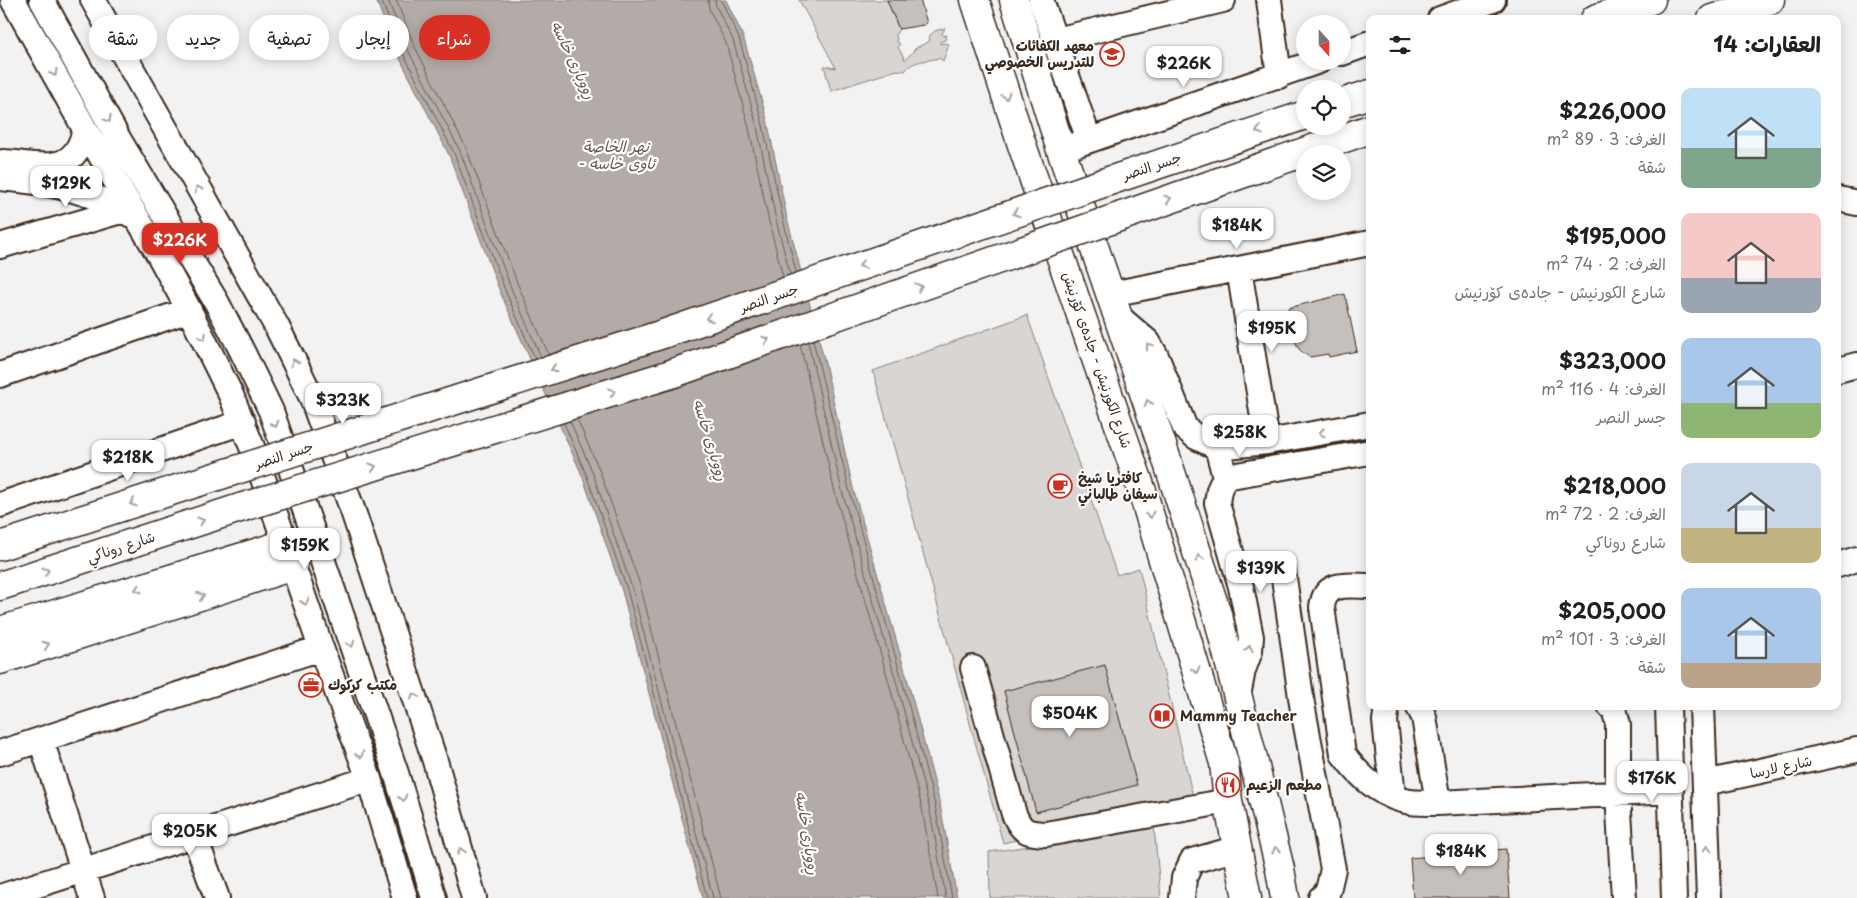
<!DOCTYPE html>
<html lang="ar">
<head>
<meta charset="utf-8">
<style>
	body { margin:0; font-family:"Playpen Sans","Playpen Sans Arabic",sans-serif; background:#f6f6f6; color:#202124; direction:rtl; height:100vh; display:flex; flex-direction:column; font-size:19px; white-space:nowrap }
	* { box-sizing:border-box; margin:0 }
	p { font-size:16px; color:#757577 }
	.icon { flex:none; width:28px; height:28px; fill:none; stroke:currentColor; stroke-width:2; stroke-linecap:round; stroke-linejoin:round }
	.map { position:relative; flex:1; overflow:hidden; direction:ltr }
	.panel { position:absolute; left:1366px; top:15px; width:475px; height:695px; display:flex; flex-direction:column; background:#fff; border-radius:10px; box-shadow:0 2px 12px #0003; direction:rtl }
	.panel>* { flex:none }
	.hud { position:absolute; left:15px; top:15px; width:475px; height:45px; direction:rtl; display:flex; gap:10px }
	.needle { width:32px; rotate:159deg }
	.buttons { position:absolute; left:1296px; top:15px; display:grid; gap:10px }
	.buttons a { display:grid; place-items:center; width:55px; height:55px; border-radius:50%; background:#fff; box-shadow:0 2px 12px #0003; font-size:25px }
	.price { position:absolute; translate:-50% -42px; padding:0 11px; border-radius:10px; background:#fff; color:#222; font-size:16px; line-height:32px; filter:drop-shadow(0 1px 2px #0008) }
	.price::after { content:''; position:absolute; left:50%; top:30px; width:15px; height:11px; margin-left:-8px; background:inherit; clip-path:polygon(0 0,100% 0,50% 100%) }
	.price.on { background:#d93025; color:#fff }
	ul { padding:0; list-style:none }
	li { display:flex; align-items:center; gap:15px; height:125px; padding:0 20px }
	li span { display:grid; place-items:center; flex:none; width:140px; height:100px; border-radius:10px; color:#555 }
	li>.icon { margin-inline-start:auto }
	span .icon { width:60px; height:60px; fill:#fffc; stroke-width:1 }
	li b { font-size:21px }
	h2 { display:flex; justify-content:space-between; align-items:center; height:60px; padding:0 20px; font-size:21px }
	.chip { padding:0 18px; border-radius:22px; background:#fff; box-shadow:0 2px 12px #0003; font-size:18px; line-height:45px }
	.chip.on { background:#d93025; color:#fff }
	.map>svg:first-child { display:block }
	.green { fill:#d8d5d2; stroke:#8a8078 }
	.water { fill:#b2aba7; stroke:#827770 }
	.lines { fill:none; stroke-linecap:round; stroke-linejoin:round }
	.shore { stroke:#6b5e55; stroke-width:1 }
	.building { fill:#c6c0bd; stroke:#3b2a1e }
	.minor-casing { stroke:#3b2a1e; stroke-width:28 }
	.major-casing { stroke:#3b2a1e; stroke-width:31 }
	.minor { stroke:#fff; stroke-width:24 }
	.major { stroke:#fff; stroke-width:28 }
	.major-bridge-casing { stroke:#3b2a1e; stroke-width:31; stroke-linecap:butt }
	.major-bridge { stroke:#fff; stroke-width:28 }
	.oneway { stroke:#a79f9a }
	.labels { text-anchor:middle; stroke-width:4.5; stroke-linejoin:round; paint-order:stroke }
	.poi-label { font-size:14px; font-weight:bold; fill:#3b2a1e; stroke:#fff; text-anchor:start }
	.street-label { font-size:14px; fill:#3b2a1e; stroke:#fff }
	.water-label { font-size:15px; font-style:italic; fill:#65574e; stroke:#fff }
</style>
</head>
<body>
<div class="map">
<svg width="1857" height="898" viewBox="0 0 1857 898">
	<rect width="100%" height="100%" fill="#f3f2f2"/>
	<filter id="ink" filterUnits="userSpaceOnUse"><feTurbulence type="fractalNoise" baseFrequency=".02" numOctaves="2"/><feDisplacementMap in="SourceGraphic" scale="10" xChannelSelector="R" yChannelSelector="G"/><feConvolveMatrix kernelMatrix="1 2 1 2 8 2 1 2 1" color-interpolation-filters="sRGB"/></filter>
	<g filter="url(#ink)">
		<path class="green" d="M799 0H887L899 29 896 34 897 42 900 44 898 47 905 60 916 48 930 41 929 36 935 31 945 28 942 34 943 36 946 35 945 40 940 42V44L947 43 949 44 943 61 939 58C928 61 912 60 905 71L897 70 831 91 824 66 836 68Z
			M1027 315 1117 575 1139 568 1194 801 1003 843 873 371Z
			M1154 828 1161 898H990L989 852Z"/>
		<path class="water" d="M376 0H726L743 36 767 119 787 218 824 359 853 488 907 678 940 804 957 898H703L622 591 582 475 500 292 449 155 397 53Z"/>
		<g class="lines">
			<path class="shore" d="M381 0 402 51 454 153 505 290 535 359
				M388 0 407 48 460 151 511 288 541 357
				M396 0 414 45 466 148 518 285 549 355
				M708 0 709 9 726 43 748 124 769 222 783 277
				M715 0 716 6 733 40 756 122 776 220 790 274
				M721 0 739 38 762 121 783 219 796 272
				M813 340 849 489 902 680 935 805 952 898
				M808 342 842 491 896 681 929 806 946 898
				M800 344 835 493 889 683 922 808 938 898
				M577 419 599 469 640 585 721 898
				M570 421 592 471 632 588 713 898
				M564 423 586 474 627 589 707 898"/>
		</g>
		<path class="building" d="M887 0H920L927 23 924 25 899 29Z
			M1345 294 1357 351 1329 357 1328 354 1310 357 1303 353 1299 349 1295 341 1288 308Z
			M1105 665 1137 785 1036 812 1004 691Z
			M1506 849 1510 898H1413L1410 858Z"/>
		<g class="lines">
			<g class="minor-casing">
				<path id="minor" d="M13 0 85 129 159 255 189 310 231 395 254 452 321 648 369 779 405 898
					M42 0 119 140 217 303 242 351 271 411 396 773 434 898
					M93 0 277 327 312 398 354 514 436 764 474 898
					M1041 0 1089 140
					M1269 0 1279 76
					M1440 19 1493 0
					M1056 40 1223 0
					M1342 53 1370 43
					M1061 150 1319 61
					M3 162C40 164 75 178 85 129
					M0 178C51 182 95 191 138 219
					M1838 199 1857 203
					M0 246 124 210
					M1239 269 1267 442
					M1111 294 1370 243
					M1120 318 1148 342 1156 356 1185 428 1196 437 1217 447 1267 442 1370 424
					M1838 370 1857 365
					M0 375 189 310
					M1217 447 1225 477 1219 490 1217 503 1241 587 1251 637 1250 651 1243 670 1238 696
					M1225 477 1370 452
					M0 505 243 422
					M1838 565 1857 559
					M1283 571 1302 704 1333 869 1328 891 1321 898
					M1370 586C1349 586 1325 580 1322 607L1343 754C1359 776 1382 797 1410 802 1419 803 1429 803 1438 803L1671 791
					M973 668 1014 814C1022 832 1026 833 1046 834L1228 801
					M1387 706 1385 721 1393 796
					M1418 706 1424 717 1438 803
					M1610 706 1614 709 1618 724V794L1624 898
					M1668 706 1674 898
					M1702 706 1709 898
					M41 740 92 898
					M0 753 321 648
					M1705 783 1857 750
					M194 835 217 898
					M0 897 369 779
					M1182 898 1184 878 1192 861 1238 848"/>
			</g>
			<g class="major-casing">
				<path id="major" d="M975 0 1022 145 1145 500 1224 763 1228 801 1247 898
					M1014 0 1061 150 1167 460 1219 620 1280 869 1285 898
					M1595 19 1651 0
					M1712 19 1770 0
					M1342 103 1370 94
					M1112 180 1305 115
					M1122 216 1370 129
					M0 546 230 472
					M0 586 243 507
					M0 631 285 544
					M0 660 293 566"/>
			</g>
			<use href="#minor" class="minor"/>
			<use href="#major" class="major"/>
			<g class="major-bridge-casing">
				<path id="major-bridge" d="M230 472 660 335 1112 180
					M243 507 668 375 1122 216"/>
			</g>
			<use href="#major-bridge" class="major-bridge"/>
		</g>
		<defs><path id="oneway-chevron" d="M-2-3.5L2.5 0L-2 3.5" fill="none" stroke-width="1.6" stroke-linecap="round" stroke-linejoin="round" transform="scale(1.25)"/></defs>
		<g class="oneway">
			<use href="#oneway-chevron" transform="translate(54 73) rotate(61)"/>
			<use href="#oneway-chevron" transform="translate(1006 96) rotate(72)"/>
			<use href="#oneway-chevron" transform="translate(108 119) rotate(61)"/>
			<use href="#oneway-chevron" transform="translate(1259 131) rotate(162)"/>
			<use href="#oneway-chevron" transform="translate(198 189) rotate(-119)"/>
			<use href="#oneway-chevron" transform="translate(1168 199) rotate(-19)"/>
			<use href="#oneway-chevron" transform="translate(1016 213) rotate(161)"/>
			<use href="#oneway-chevron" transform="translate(862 265) rotate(161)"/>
			<use href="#oneway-chevron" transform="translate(919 287) rotate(-19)"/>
			<use href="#oneway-chevron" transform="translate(709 318) rotate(161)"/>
			<use href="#oneway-chevron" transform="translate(203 337) rotate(64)"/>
			<use href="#oneway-chevron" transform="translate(766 340) rotate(-19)"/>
			<use href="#oneway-chevron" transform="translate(1149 346) rotate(-125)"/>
			<use href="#oneway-chevron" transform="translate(294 362) rotate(-117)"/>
			<use href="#oneway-chevron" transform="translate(554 369) rotate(162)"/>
			<use href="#oneway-chevron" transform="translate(612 392) rotate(-17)"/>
			<use href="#oneway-chevron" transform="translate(1148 403) rotate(-109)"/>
			<use href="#oneway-chevron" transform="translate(275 424) rotate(71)"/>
			<use href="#oneway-chevron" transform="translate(1322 433) rotate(170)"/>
			<use href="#oneway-chevron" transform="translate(373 467) rotate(-17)"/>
			<use href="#oneway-chevron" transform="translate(133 503) rotate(162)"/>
			<use href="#oneway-chevron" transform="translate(1150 515) rotate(73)"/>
			<use href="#oneway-chevron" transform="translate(201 521) rotate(-18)"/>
			<use href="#oneway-chevron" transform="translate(1199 558) rotate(-108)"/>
			<use href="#oneway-chevron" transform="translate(46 571) rotate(-18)"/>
			<use href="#oneway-chevron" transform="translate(138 589) rotate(163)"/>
			<use href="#oneway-chevron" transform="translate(201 596) rotate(-18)"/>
			<use href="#oneway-chevron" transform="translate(305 602) rotate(71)"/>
			<use href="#oneway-chevron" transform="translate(351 644) rotate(71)"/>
			<use href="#oneway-chevron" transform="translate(46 645) rotate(-18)"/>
			<use href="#oneway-chevron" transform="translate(1249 649) rotate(-81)"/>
			<use href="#oneway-chevron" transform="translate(1196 670) rotate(73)"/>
			<use href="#oneway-chevron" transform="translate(414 696) rotate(-109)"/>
			<use href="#oneway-chevron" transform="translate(360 755) rotate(70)"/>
			<use href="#oneway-chevron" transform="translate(403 798) rotate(73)"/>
			<use href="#oneway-chevron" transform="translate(1707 849) rotate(-92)"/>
			<use href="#oneway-chevron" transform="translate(1276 850) rotate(-104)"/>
			<use href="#oneway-chevron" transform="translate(461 851) rotate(-106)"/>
		</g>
	</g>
	<defs>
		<g id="school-ring" transform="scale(1.25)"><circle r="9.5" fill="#fff" stroke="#c8321e" stroke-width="1.5"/><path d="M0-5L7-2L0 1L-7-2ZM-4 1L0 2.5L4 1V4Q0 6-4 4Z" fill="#c8321e"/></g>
		<g id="cafe-ring" transform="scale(1.25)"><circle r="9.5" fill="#fff" stroke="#c8321e" stroke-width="1.5"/><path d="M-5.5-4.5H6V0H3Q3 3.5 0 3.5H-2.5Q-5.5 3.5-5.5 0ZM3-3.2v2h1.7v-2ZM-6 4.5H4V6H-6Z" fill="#c8321e"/></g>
		<g id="office-ring" transform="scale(1.25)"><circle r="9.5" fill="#fff" stroke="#c8321e" stroke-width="1.5"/><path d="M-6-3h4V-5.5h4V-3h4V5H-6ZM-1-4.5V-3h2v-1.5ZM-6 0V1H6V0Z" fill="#c8321e"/></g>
		<g id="library-ring" transform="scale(1.25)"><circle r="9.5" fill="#fff" stroke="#c8321e" stroke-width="1.5"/><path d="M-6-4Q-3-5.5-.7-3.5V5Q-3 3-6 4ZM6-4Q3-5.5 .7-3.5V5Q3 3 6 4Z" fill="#c8321e"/></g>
		<g id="restaurant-ring" transform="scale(1.25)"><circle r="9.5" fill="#fff" stroke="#c8321e" stroke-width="1.5"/><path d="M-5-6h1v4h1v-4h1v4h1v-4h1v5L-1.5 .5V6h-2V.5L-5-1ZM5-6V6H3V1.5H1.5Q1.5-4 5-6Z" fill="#c8321e"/></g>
	</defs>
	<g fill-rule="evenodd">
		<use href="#school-ring" x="1112" y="54"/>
		<use href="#cafe-ring" x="1060" y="486"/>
		<use href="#office-ring" x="311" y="685"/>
		<use href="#library-ring" x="1162" y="716"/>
		<use href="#restaurant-ring" x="1228" y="785"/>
	</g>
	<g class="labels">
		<g class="poi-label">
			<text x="1094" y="51" text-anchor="end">معهد الكفائات<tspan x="1094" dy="16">للتدريس الخصوصي</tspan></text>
			<text x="1078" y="483">كافتريا شيخ<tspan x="1078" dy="16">سيفان طالباني</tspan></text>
			<text x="328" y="690">مكتب كركوك</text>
			<text x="1180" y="721">Mammy Teacher</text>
			<text x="1246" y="790">مطعم الزعيم</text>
		</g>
		<g class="street-label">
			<text transform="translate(1152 166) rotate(-18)" y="5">جسر النصر</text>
			<text transform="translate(769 298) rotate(-19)" y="5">جسر النصر</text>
			<text transform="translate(1097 360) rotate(71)" y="5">شارع الكورنيش - جادەی کۆرنیش</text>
			<text transform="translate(284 455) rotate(-18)" y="5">جسر النصر</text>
			<text transform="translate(121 547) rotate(-18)" y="5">شارع روناكي</text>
			<text transform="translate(1781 767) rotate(-12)" y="5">شارع لارسا</text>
		</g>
		<g class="water-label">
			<text transform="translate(573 60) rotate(65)" y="5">ڕووباری خاسە</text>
			<text x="616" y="152">نهر الخاصة<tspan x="616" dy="17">- ئاوی خاسە</tspan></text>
			<text transform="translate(710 440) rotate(73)" y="5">ڕووباری خاسە</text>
			<text transform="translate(807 833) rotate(81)" y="5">ڕووباری خاسە</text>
		</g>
	</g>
</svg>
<div class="buttons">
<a><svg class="needle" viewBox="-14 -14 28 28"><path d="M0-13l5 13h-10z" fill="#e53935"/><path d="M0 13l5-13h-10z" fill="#757577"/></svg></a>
<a><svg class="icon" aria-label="locate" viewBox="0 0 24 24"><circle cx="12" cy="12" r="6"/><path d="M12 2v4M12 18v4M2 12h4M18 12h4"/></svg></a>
<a><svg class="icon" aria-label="layers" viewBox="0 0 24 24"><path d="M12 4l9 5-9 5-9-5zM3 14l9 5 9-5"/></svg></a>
</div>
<b class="price" style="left:1184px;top:88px">$226K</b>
<b class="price" style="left:66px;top:208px">$129K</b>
<b class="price" style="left:1237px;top:250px">$184K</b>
<b class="price on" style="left:180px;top:265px">$226K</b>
<b class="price" style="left:1272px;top:353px">$195K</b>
<b class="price" style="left:343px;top:425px">$323K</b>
<b class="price" style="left:1240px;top:457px">$258K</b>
<b class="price" style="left:128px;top:482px">$218K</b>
<b class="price" style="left:305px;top:570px">$159K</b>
<b class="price" style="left:1261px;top:593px">$139K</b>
<b class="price" style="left:1070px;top:738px">$504K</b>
<b class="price" style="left:1652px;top:803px">$176K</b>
<b class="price" style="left:190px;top:856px">$205K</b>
<b class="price" style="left:1461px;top:876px">$184K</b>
<div class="hud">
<a class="chip on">شراء</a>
<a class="chip">إيجار</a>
<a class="chip">تصفية</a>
<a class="chip">جديد</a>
<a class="chip">شقة</a>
</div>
<section class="panel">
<h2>العقارات: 14<svg class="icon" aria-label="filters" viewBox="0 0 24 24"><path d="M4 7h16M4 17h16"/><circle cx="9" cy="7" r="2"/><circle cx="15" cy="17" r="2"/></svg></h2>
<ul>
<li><span style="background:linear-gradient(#bfe0f5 60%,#7fa58c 0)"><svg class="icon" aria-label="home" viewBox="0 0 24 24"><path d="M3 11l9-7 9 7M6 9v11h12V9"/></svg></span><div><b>$226,000</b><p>الغرف: 3 · 89 m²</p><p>شقة</p></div></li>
<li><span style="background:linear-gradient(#f6c9c9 65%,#9aa5b1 0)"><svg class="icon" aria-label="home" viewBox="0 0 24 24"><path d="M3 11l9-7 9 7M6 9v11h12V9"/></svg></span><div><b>$195,000</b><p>الغرف: 2 · 74 m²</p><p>شارع الكورنيش - جادەی کۆرنیش</p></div></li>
<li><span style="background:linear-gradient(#a9c7e8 65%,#8fb573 0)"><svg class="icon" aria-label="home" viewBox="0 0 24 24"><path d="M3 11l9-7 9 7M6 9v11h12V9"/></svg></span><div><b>$323,000</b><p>الغرف: 4 · 116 m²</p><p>جسر النصر</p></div></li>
<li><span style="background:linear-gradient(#c9d6e8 65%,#c2b280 0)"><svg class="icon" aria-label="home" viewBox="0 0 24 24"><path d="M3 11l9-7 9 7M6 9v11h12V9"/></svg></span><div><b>$218,000</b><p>الغرف: 2 · 72 m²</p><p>شارع روناكي</p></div></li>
<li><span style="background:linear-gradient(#a9c7e8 75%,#b9a48a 0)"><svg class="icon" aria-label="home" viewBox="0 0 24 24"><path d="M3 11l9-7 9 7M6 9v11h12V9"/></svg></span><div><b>$205,000</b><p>الغرف: 3 · 101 m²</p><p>شقة</p></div></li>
</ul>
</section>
</div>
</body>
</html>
